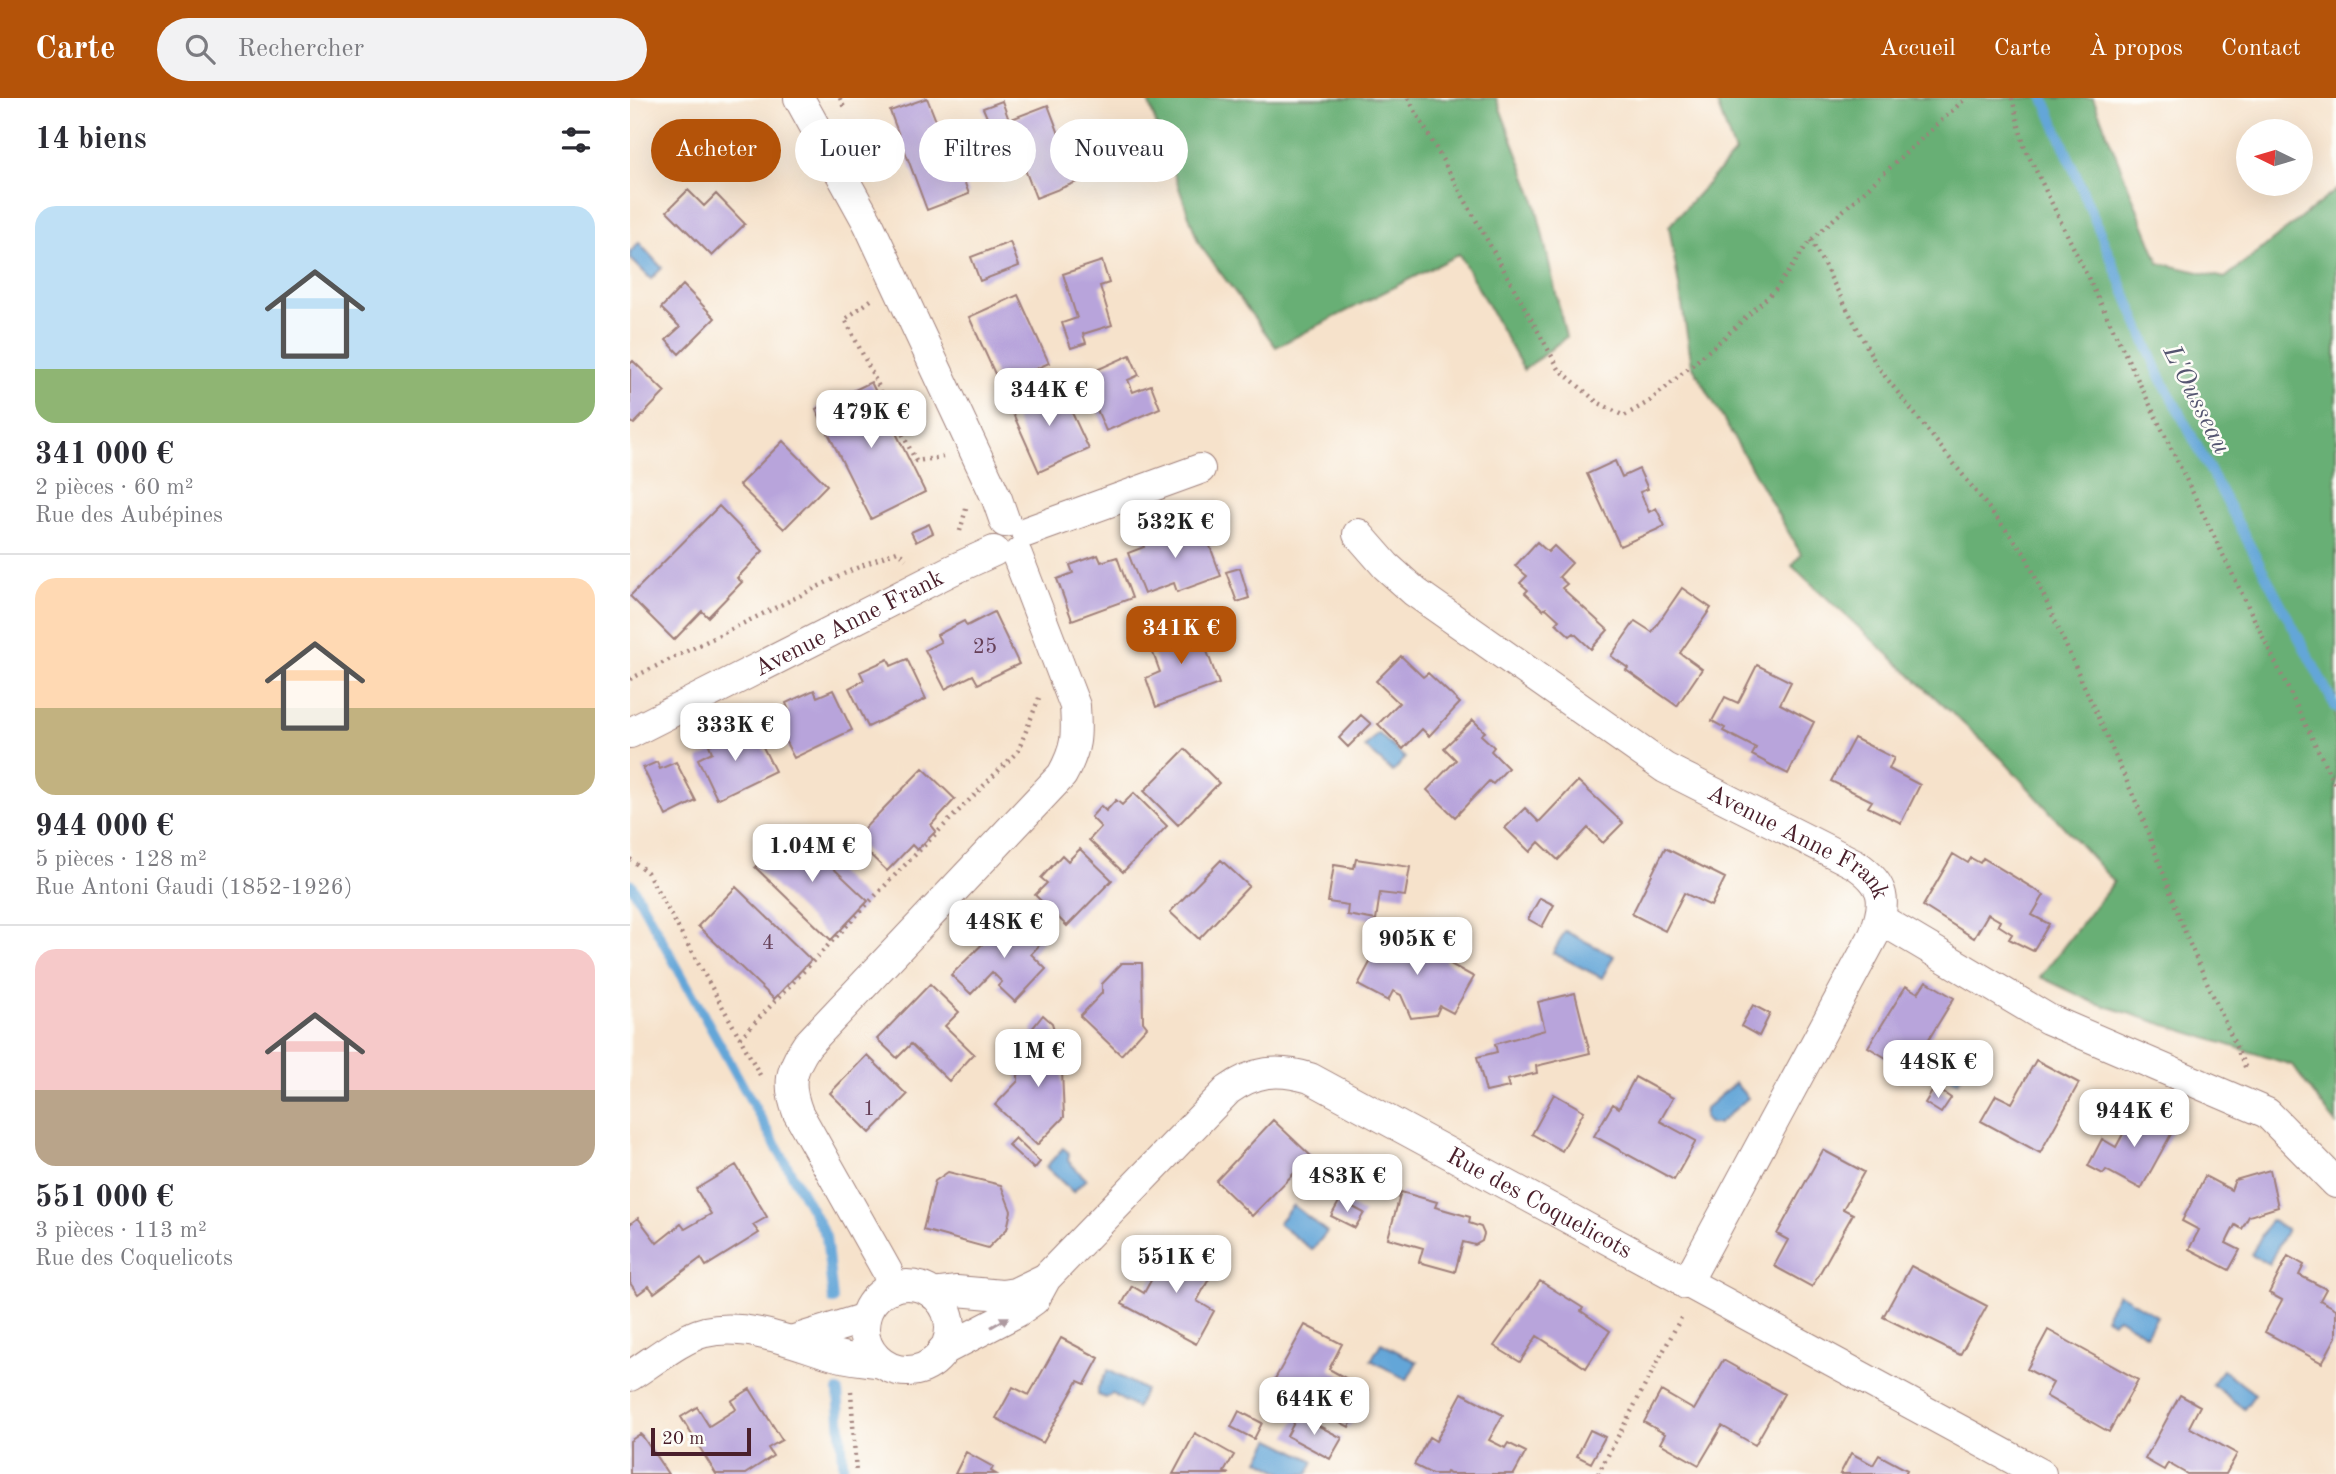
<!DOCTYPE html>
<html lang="fr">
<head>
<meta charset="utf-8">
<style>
	body { margin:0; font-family:"Old Standard TT",serif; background:#f2f2f3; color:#2b2b33; height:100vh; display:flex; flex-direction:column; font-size:26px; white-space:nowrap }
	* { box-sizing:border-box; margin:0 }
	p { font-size:23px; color:#7c7c81 }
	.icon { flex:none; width:38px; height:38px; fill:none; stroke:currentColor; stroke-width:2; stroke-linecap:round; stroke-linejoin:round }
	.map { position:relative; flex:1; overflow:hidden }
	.drawer { display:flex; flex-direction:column; background:#fff; width:630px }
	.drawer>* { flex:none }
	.banner { position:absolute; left:21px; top:21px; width:665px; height:63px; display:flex; gap:14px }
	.needle { width:46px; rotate:275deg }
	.controls { position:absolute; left:1606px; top:21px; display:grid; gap:14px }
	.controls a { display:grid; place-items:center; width:77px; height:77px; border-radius:50%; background:#fff; box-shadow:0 7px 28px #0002; font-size:35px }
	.scale { position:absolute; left:21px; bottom:18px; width:100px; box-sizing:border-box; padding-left:7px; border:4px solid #4a1f2b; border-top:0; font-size:19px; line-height:24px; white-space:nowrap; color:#4a1f2b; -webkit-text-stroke:5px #fdfcf7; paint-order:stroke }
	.price { position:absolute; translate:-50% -60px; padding:0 16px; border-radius:14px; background:#fff; color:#222; font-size:23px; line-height:46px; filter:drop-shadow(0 2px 4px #0008) }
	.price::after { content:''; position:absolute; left:50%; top:42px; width:21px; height:16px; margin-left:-10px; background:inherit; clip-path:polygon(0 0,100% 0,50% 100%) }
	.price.current { background:#b45309; color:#fff }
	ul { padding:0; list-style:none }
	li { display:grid; align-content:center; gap:14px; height:371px; padding:0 35px }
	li+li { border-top:2px solid #e1e1e2 }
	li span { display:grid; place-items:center; height:217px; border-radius:21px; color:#555 }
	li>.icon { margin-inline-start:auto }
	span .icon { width:126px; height:126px; fill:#fffc; stroke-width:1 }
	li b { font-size:30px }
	h2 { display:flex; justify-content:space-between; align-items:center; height:84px; padding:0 35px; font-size:30px }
	.pill { padding:0 24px; border-radius:32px; background:#fff; box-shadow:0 7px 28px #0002; font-size:24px; line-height:63px }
	.pill.current { background:#b45309; color:#fff }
	header { display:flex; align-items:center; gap:42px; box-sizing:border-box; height:98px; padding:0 35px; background:#b45309; color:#fff }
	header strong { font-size:33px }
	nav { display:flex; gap:38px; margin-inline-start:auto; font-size:24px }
	.search { width:490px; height:63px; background:#f2f2f3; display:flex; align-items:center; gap:18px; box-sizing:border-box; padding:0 24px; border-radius:38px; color:#7c7c81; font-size:26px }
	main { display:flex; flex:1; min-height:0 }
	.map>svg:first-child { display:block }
	.forest { fill:#68af74; stroke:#596750; stroke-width:2 }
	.water { fill:#64a6d8; stroke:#576282; stroke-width:2 }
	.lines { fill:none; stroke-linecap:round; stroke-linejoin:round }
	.stream { stroke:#64a6d8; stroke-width:10 }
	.building { fill:#b8a4db }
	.minor-casing { stroke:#a0807b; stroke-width:32 }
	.path { stroke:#a0807b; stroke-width:4.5; stroke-dasharray:2 5; stroke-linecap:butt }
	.minor { stroke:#fff; stroke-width:30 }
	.oneway { fill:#ae9aa0 }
	.labels { text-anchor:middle; stroke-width:5; stroke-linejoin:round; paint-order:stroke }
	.number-label { font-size:21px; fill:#664057 }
	.street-label { font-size:24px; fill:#4a1f2b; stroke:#fdfcf7 }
	.water-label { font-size:26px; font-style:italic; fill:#545570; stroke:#fdfcf7 }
</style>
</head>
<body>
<header>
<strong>Carte</strong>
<div class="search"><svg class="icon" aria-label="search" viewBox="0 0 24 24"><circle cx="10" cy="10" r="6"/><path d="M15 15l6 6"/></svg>Rechercher</div>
<nav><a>Accueil</a><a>Carte</a><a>À propos</a><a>Contact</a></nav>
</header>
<main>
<section class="drawer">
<h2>14 biens<svg class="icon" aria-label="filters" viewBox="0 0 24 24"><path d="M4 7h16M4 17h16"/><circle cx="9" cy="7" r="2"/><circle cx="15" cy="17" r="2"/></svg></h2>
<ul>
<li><span style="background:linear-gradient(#bfe0f5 75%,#8fb573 0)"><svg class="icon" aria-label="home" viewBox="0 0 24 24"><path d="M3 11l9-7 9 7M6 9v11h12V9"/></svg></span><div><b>341 000 €</b><p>2 pièces · 60 m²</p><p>Rue des Aubépines</p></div></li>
<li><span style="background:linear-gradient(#ffd9b3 60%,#c2b280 0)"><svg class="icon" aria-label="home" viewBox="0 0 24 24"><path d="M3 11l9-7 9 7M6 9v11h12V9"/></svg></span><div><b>944 000 €</b><p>5 pièces · 128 m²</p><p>Rue Antoni Gaudi (1852-1926)</p></div></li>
<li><span style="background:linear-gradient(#f6c9c9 65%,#b9a48a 0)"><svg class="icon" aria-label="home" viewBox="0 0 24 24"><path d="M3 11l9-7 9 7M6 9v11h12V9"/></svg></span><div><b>551 000 €</b><p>3 pièces · 113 m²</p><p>Rue des Coquelicots</p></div></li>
</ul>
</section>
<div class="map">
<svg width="1706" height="1376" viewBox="0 0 1706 1376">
	<rect width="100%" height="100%" fill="#fdfcf7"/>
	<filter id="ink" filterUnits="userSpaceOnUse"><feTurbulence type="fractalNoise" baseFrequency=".0143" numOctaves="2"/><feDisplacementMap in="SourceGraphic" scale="14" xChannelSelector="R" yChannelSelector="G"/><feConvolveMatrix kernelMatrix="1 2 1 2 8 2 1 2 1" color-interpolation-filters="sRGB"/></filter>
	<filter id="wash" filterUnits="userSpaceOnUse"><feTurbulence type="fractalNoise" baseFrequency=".00686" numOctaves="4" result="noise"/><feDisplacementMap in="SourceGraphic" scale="28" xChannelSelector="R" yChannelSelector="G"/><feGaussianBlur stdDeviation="1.57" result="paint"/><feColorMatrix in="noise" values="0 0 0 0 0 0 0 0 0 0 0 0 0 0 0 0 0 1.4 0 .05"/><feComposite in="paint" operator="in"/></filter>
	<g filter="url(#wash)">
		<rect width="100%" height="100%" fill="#f6e2cb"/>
		<path class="forest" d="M517 0H866L904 99 936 239 894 272 829 156 646 249 569 146Z
			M1085 0H1463L1529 165 1595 180 1706 92V1026L1662 967 1463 904 1410 879 1484 784 1373 662 1162 468 1171 456 1062 267 1039 128 1105 55Z"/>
		<path class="water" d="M9 145 32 170 21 181 0 160V154Z
			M748 635 775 660 763 674 735 649Z
			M935 833 984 858 972 880 923 855Z
			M1330 939 1347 949 1328 984 1310 975Z
			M1105 985 1118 1000 1088 1026H1079L1074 1020 1075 1011Z
			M433 1050 439 1055 438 1063 456 1081 443 1094 416 1069Z
			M663 1107 697 1134 682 1152 648 1125Z
			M1640 1122 1657 1131 1639 1166 1621 1157Z
			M1488 1195 1527 1218 1516 1237 1488 1220 1483 1224 1476 1220 1477 1214Z
			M751 1245 787 1264 777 1282 741 1262Z
			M478 1272 515 1292 506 1310 482 1296 476 1300 468 1297V1290Z
			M1593 1272 1625 1296 1614 1311 1582 1286Z
			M641 1341 684 1363 678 1376H655L629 1362Z"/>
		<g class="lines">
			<path class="stream" d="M1414 0 1529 276 1706 610
				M1 786 196 1138 203 1202
				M208 1293 214 1376"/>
		</g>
		<g id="blocks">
			<path class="building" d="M297 0 316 48 320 46 339 96 297 112 260 13Z
				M372 3 379 22 418 7 447 84 406 100 379 30 364 36 353 10Z
				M58 92 74 108 86 96 115 126 82 158 37 113Z
				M380 144 389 168 350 183 341 159Z
				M472 163 479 185 470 188 482 227 453 236 456 245 441 250 432 225 447 220 433 176Z
				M53 187 85 220 49 256 36 242 50 229 31 210Z
				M388 197 419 265 370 287 339 219Z
				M500 257 509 277 498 282 503 294 521 287 530 310 476 333 459 293 468 289 462 274Z
				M3 263 35 294 4 326 0 323V266Z
				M241 284 295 394 241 421 186 311Z
				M429 287 459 351 409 374 380 309Z
				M153 343 197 387 154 431 109 387Z
				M985 363 992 379 1009 371 1018 391 1010 394 1019 414 1026 410 1035 428 990 448 957 376Z
				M89 408 133 453 107 480 112 484 78 519 72 513 44 542 0 498Z
				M571 424 591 478 547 494 544 485 514 496 498 455 514 449 512 441 540 430 542 435Z
				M299 426 303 435 286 444 281 434Z
				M907 444 918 454 924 448 942 465 929 479 937 486 932 490 978 532 961 551 944 535 940 538 926 525 929 522 916 510 913 512 895 495 898 492 890 485 897 478 885 468Z
				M468 457 471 464 487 459 502 500 442 522 427 481 443 475 440 467Z
				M610 470 619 500 607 504 596 474Z
				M1052 490 1081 510 1050 555 1072 571 1047 608 996 572 998 570 981 558 1005 523 1022 534Z
				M364 514 389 566 348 586 343 577 315 591 295 552 311 544 307 537 334 523 337 528Z
				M567 526 589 586 526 609 516 580 530 574 519 544Z
				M771 558 793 579 798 575 830 605 799 638 792 631 773 651 748 626 769 605 746 583Z
				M258 561 261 568 277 561 296 601 238 629 219 590 234 582 230 574Z
				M1127 567 1161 584 1150 606 1184 624 1158 676 1122 657 1126 650 1093 633 1095 630 1082 623 1095 599 1108 605Z
				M184 592 187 599 203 592 222 632 164 660 144 621 159 613 156 605Z
				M731 617 741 626 718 649 709 640Z
				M843 622 855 634 851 637 864 649 861 653 878 670 863 686 859 683 825 719 797 692 826 662 814 650Z
				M107 633 110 640 125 633 145 673 87 701 68 661 82 654 79 647Z
				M1224 640 1264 660 1259 671 1290 687 1271 725 1238 709 1242 703 1201 683Z
				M555 651 589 685 548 727 514 693Z
				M27 664 30 671 46 664 66 703 36 718 13 670Z
				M293 670 325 701 301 727 306 733 287 752 282 747 257 773 224 741Z
				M948 683 993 725 973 745 958 730 928 762 909 744 900 754 875 730 895 710 909 724Z
				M504 695 537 728 493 774 459 742 471 729 461 719 471 708 476 713 486 702 492 707Z
				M162 731 238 803 201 842 125 769Z
				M1035 750 1095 780 1081 808 1054 795 1035 833 1002 816Z
				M450 751 482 782 437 828 405 797 417 785 411 780 432 757 438 763Z
				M1323 756 1338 765 1341 760 1350 765 1353 760 1414 797 1402 817 1419 826 1403 853 1379 841 1382 836 1368 827 1370 823 1358 816 1344 840 1293 808Z
				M726 761 780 769 775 798 750 795 746 822 717 817 718 807 698 804 704 767 724 770Z
				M591 762 619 788 569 841 540 814Z
				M106 789 181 862 144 901 68 828Z
				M910 800 924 807 912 829 898 821Z
				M384 815 413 843 401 856 416 871 385 904 368 888 372 884 362 874 341 896 321 877Z
				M796 836 821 851 815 863 844 879 823 915 810 908 806 917 781 920 771 897 763 893 758 903 728 887 754 838 785 855Z
				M492 865H512L513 924 517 929 491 957 450 918 472 895V886Z
				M1296 883 1324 900 1297 944 1312 954 1294 983 1238 949 1276 888 1288 895Z
				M300 886 329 914 315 928 344 956 319 983 281 946 267 960 247 941Z
				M945 895 960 955 906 968 907 975 877 982 879 989 856 994 847 959 867 954 865 946 915 932 908 904Z
				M1123 907 1140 916 1129 938 1111 928Z
				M413 917 422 925 429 949 426 954 427 973H432L434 1019 407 1047 365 1007 388 983V977L409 955 402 931Z
				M237 957 277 997 240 1035 200 995Z
				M1406 962 1449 985 1410 1055 1351 1023 1366 997 1382 1005Z
				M1005 979 1043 1000 1030 1023 1066 1043 1044 1082 964 1038 983 1006 989 1010Z
				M1305 989 1321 1000 1311 1015 1295 1005Z
				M924 996 954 1013 932 1053 902 1036Z
				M1508 1008 1545 1029 1511 1091 1476 1072 1473 1076 1458 1068 1472 1041 1486 1049Z
				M643 1022 681 1058 622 1118 586 1083Z
				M385 1040 410 1064 404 1071 378 1047Z
				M1193 1052 1234 1074 1213 1111 1223 1116 1182 1189 1144 1168 1158 1142 1147 1136Z
				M106 1067 137 1119 123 1127 129 1135 76 1168 71 1160 24 1195 19 1188 8 1196 0 1185V1126L8 1120 27 1145 51 1126 55 1131 81 1116 66 1091Z
				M1640 1072 1648 1109 1619 1118 1612 1131 1605 1127 1596 1145 1610 1152 1599 1172 1559 1151 1569 1132 1552 1123 1575 1078 1601 1092 1605 1082Z
				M318 1074 371 1087 381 1113 377 1131 358 1150 293 1132 305 1083Z
				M771 1094 807 1104 805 1109 840 1119 839 1125 851 1129 854 1136 852 1143 845 1147 833 1144 825 1174 789 1164 793 1150 758 1140Z
				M710 1102 734 1115 725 1130 701 1118Z
				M541 1146 585 1170 567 1203 584 1213 566 1246 492 1206 502 1188 514 1195Z
				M1658 1158 1674 1167 1669 1177 1696 1191 1690 1202 1706 1211V1239L1692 1265 1635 1234 1652 1202 1639 1195Z
				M1281 1168 1357 1208 1330 1257 1253 1219Z
				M910 1183 953 1210 951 1213 980 1233 956 1270 907 1238 890 1264 864 1248Z
				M675 1227 712 1246 699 1271 739 1293 719 1329 641 1288Z
				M1418 1232 1508 1282 1479 1334 1416 1298 1423 1285 1397 1271Z
				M431 1240 469 1260 455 1286 448 1283 413 1345 366 1320 383 1289 399 1297Z
				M1093 1262 1154 1296 1125 1347 1092 1328 1069 1367 1030 1345 1035 1336 1014 1324 1031 1293 1064 1312Z
				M120 1291 152 1342 138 1350 143 1358 115 1376H86L51 1319 67 1309 79 1328 106 1311 101 1303Z
				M832 1295 873 1317 859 1342 875 1350 878 1345 896 1354 884 1376H820L816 1374 815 1376H802L784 1367 799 1339 806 1343Z
				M1550 1297 1570 1308 1559 1329 1607 1356 1596 1376H1557L1538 1365 1534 1372 1515 1361Z
				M609 1313 632 1325 624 1341 601 1329Z
				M668 1317 712 1340 700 1361 657 1338Z
				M960 1332 975 1339 961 1365 947 1358Z
				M565 1335 604 1357 594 1374 599 1376H543Z
				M10 1336 13 1339 38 1376H0V1343Z
				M336 1354 363 1369 361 1373 366 1376H325Z
				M1221 1355 1243 1367 1249 1357 1277 1372 1275 1376H1210Z"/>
		</g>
	</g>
	<g filter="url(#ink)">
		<use href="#blocks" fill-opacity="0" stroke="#a0807b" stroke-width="2"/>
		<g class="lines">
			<g class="minor-casing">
				<g id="minor">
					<path d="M169 0 238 125 367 401 375 424"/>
					<path d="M396 434 570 371"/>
					<path id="s1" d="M728 436 756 468 785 494 1035 670 1225 766C1256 787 1257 803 1244 837L1056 1186"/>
					<path id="s2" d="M0 635 320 473 364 453"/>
					<path d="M1250 821 1418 921 1637 1015 1706 1085"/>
					<circle cx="277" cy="1230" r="43"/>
					<path d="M262 1190 257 1173 168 1015C157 986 160 973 177 947L432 677C447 650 447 638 445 608L387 457"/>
					<path d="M303 1196 327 1193 372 1197 385 1195 412 1182"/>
					<path d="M164 1242 235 1220"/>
					<path id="s3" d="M312 1253 387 1214 404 1202 416 1180 598 992C625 973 647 970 680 980L1411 1376"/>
					<path d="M0 1278C21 1265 51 1240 75 1234 116 1225 159 1243 197 1255 214 1261 233 1262 251 1265"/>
				</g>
			</g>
			<path class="path" d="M210 0 215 12
				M778 0 929 271 967 304 994 318 1020 303 1096 238 1145 192 1181 142 1336 0
				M1382 0 1394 48 1706 689
				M1181 142 1247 268 1395 456 1510 713 1558 842 1617 973
				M241 202 215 221 286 363 313 359
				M330 433 336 411
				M0 581 224 471 267 453 276 461
				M0 761 17 774 110 940
				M130 977 110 940 266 776 388 653 409 600
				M221 1293 226 1376
				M968 1376 1053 1216"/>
			<use href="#minor" class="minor"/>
		</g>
		<defs><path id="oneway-solid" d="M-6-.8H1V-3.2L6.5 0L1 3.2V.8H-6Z" transform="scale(1.75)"/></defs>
		<use class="oneway" href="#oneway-solid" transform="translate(370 1224) rotate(-30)"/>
	</g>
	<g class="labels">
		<g class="number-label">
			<text x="355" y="555">25</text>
			<text x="138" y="851">4</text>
			<text x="239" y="1017">1</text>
		</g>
		<g class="street-label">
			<text dy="8" stroke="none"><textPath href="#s2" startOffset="245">Avenue Anne Frank</textPath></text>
			<text dy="8" stroke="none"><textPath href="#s1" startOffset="541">Avenue Anne Frank</textPath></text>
			<text dy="8" stroke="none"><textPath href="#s3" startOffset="740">Rue des Coquelicots</textPath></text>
		</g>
		<g class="water-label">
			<text transform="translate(1568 301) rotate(63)" y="9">L'Ousseau</text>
		</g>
	</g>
</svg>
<div class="controls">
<a><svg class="needle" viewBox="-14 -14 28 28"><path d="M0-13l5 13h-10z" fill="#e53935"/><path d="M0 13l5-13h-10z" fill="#7c7c81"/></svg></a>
</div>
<div class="scale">20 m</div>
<b class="price" style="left:419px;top:330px">344K €</b>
<b class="price" style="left:241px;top:352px">479K €</b>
<b class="price" style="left:545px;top:462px">532K €</b>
<b class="price current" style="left:551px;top:568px">341K €</b>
<b class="price" style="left:105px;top:665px">333K €</b>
<b class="price" style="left:182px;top:786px">1.04M €</b>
<b class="price" style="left:374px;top:862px">448K €</b>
<b class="price" style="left:787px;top:879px">905K €</b>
<b class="price" style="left:408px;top:991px">1M €</b>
<b class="price" style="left:1308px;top:1002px">448K €</b>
<b class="price" style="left:1504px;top:1051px">944K €</b>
<b class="price" style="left:717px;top:1116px">483K €</b>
<b class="price" style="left:546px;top:1197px">551K €</b>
<b class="price" style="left:684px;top:1339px">644K €</b>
<div class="banner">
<a class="pill current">Acheter</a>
<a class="pill">Louer</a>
<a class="pill">Filtres</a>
<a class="pill">Nouveau</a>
</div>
</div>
</main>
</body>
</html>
